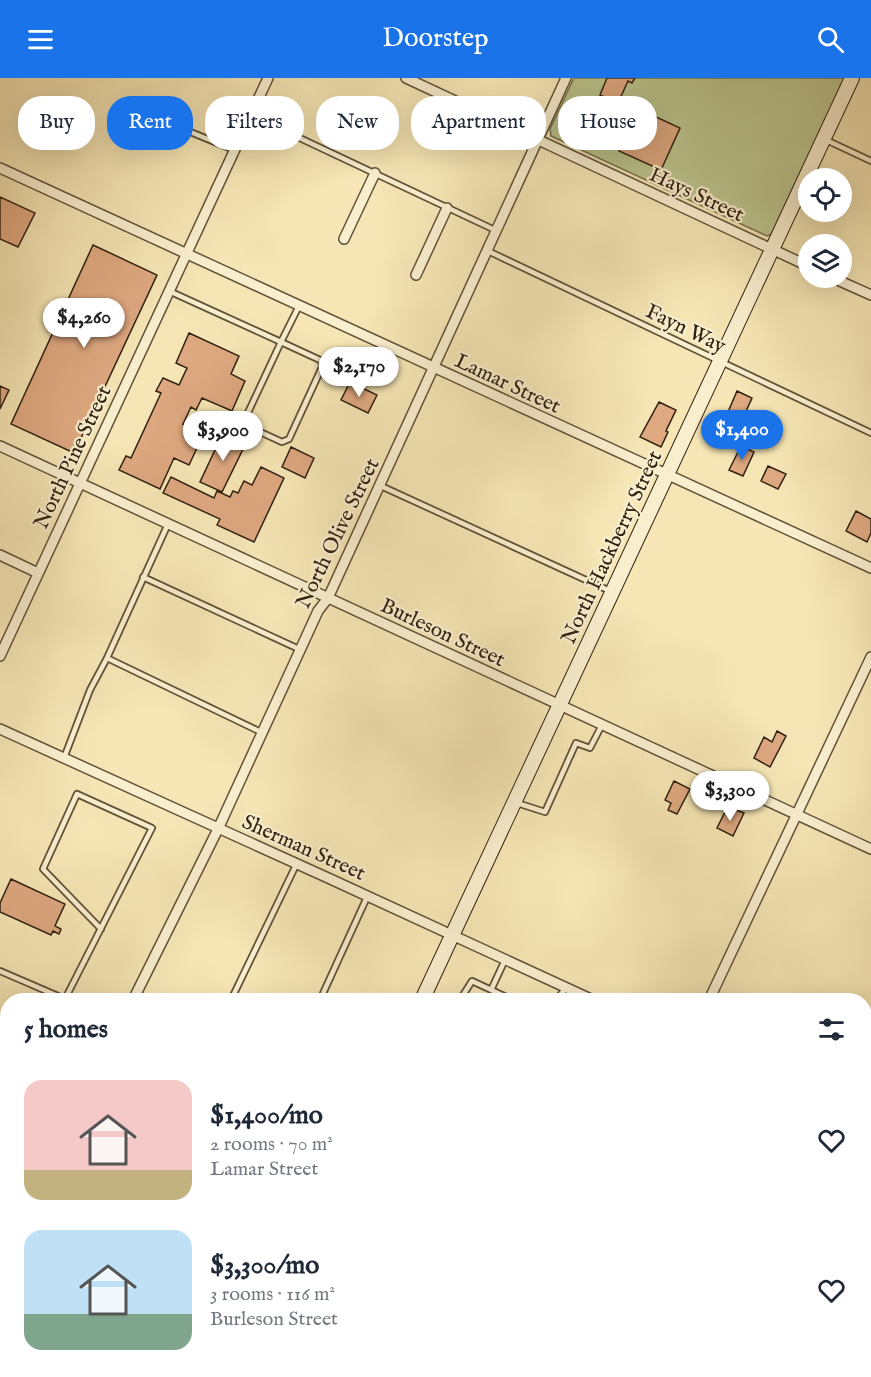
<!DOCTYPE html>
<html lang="en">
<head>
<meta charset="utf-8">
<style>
	body { margin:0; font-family:"IM FELL English",serif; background:#f2f2f3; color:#1f2937; height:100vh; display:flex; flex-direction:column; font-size:22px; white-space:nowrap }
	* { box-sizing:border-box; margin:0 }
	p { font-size:20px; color:#747a83 }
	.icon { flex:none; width:33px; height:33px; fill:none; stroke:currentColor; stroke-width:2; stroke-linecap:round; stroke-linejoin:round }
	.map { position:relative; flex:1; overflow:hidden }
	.panel { position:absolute; left:0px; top:915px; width:872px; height:384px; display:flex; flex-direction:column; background:#fff; border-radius:24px 24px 0 0; box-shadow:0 6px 24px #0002 }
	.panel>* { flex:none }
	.hud { position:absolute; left:18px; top:18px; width:836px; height:54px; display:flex; gap:12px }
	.tools { position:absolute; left:798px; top:90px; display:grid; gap:12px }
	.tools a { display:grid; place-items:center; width:54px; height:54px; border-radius:50%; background:#fff; box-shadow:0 6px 24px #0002; font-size:30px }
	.price { position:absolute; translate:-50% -51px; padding:0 14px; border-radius:21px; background:#fff; color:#222; font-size:20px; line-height:39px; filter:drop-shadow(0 2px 3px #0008) }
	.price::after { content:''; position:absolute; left:50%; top:36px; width:18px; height:14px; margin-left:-9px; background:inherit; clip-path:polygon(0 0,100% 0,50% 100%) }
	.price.current { background:#1a73e8; color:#fff }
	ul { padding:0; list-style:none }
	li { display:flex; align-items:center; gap:18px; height:150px; padding:0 24px }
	li span { display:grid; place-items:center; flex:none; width:168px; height:120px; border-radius:18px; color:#555 }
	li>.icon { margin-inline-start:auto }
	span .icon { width:72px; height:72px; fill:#fffc; stroke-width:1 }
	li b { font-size:26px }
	h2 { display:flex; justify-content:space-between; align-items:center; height:72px; padding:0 24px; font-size:26px }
	.chip { padding:0 21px; border-radius:24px; background:#fff; box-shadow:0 6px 24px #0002; font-size:21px; line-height:54px }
	.chip.current { background:#1a73e8; color:#fff }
	header { display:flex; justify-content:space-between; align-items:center; height:78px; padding:0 24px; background:#1a73e8; color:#fff; font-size:27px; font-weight:600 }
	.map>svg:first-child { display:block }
	.green { fill:#bbc58e; stroke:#76734f; stroke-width:1.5 }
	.building { fill:#dea880; stroke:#302110; stroke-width:1.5 }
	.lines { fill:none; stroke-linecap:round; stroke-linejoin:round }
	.service-casing { stroke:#625239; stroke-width:8 }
	.minor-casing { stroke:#625239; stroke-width:12 }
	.secondary-casing { stroke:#302110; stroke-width:16 }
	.service { stroke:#f9efcf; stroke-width:4.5 }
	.minor { stroke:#f9efcf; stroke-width:9 }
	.secondary { stroke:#f9efcf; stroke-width:14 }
	.rail-casing { stroke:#302110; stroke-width:6 }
	.rail { stroke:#f9efcf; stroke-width:4; stroke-dasharray:11; stroke-linecap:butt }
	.labels { text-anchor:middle; stroke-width:4.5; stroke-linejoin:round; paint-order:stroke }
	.street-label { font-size:21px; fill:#302110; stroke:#f9efcf }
</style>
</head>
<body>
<header><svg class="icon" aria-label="menu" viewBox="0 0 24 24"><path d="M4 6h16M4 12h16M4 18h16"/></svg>Doorstep<svg class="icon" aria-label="search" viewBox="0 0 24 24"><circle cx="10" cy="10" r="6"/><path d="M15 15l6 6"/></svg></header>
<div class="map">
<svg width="871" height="1299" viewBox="0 0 871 1299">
	<rect width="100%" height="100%" fill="#f6e6b5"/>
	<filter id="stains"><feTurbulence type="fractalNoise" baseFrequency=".00333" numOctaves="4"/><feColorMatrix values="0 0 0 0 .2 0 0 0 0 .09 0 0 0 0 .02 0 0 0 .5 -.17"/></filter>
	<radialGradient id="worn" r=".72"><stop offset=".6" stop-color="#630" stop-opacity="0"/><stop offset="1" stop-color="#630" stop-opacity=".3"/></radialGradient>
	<path class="green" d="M574 0H846L772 156 767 158 551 58 550 51Z"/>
	<path class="building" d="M607 0H635L632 5 628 3 618 25 600 17Z
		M639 31 680 50 661 92 619 73Z
		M0 119 35 135 18 169 0 161Z
		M93 167 157 197 74 375 11 346Z
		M189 255 239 278 231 296 245 303 232 333 202 320 196 332 191 329 183 346 204 355 189 387 174 380 160 411 119 392 126 378 131 380 161 315 156 313 163 300 179 307 187 290 176 285Z
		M350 304 377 317 368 335 341 322Z
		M0 308 9 312 0 331Z
		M737 313 752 320 733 362 719 355Z
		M659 324 676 332 666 353 668 354 661 369 640 359Z
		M223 355 246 365 222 414 200 404Z
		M741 368 754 374 743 398 729 392Z
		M291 369 314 380 305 400 282 389Z
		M768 388 786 396 778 411 761 403Z
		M261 389 284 400 254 464 217 447 220 441 163 415 171 399 214 420 217 413 230 419 233 413 238 415 244 403 252 407Z
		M856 433 871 441V455L867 464 846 453Z
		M777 653 786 658 770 689 754 680 764 659 772 664Z
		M674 703 690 711 677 736 668 732 671 725 665 722Z
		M726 732 734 735 736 732 744 735 733 758 717 750Z
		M11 801 65 826 55 848 61 851 59 856 53 853 51 857 0 834V825Z
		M0 954 8 958V1160L0 1176Z
		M864 1080 871 1083V1099L864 1115Z
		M51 1292H109L124 1299H47Z"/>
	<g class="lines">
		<g class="service-casing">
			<path id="service" d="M251 37 497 153
				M176 48 234 72
				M824 61 871 83
				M488 173 871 355
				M169 213 281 264 299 228
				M281 264 320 282 323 287 289 361 282 364 247 348 245 341Z
				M381 408 610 513
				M168 446 107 580 263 655
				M143 499 301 572
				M64 680 90 612 107 580
				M517 725 545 734 576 665 590 670 602 647
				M0 893 65 921 152 750 77 716 43 791 101 851
				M491 912 505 882
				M231 922 297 785
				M320 922 368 817
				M460 922 472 903 513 922
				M556 922 566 910
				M864 1245 871 1248
				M0 1286 8 1270
				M32 1299 36 1292"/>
		</g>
		<g class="minor-casing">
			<path id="minor" d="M406 0 808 188
				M0 90 871 490
				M344 161 375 95
				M416 197 447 130
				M833 200 871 217
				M0 368 871 771
				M0 477 38 495
				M0 578 268 0
				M0 651C198 741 396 830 593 922
				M133 922 218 751 318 533 328 520 566 0
				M709 922 871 579
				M864 1050 871 1054
				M864 1209 871 1194
				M0 1241 8 1242
				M123 1292 140 1299"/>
		</g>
		<g class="secondary-casing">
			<path id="secondary" d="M422 922 852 0
				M247 1299 250 1292"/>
		</g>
		<use href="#service" class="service"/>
		<use href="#minor" class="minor"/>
		<use href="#secondary" class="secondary"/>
		<g class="rail-casing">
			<path id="rail" d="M0 1224 8 1228
				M144 1292 160 1299
				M163 1292 179 1299"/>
		</g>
		<use href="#rail" class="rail"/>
	</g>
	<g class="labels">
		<g class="street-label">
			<text transform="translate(697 116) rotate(25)" y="7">Hays Street</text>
			<text transform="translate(686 250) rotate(26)" y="7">Fayn Way</text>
			<text transform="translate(508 305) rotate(25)" y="7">Lamar Street</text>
			<text transform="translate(72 379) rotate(-65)" y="7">North Pine Street</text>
			<text transform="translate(337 455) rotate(-64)" y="7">North Olive Street</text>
			<text transform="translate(611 469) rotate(-65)" y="7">North Hackberry Street</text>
			<text transform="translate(443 554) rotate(25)" y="7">Burleson Street</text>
			<text transform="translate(304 769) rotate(24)" y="7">Sherman Street</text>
		</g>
	</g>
	<rect width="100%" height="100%" filter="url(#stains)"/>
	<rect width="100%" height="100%" fill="url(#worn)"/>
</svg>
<div class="tools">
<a><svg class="icon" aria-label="locate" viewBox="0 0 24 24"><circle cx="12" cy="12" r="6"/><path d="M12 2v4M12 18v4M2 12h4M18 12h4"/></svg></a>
<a><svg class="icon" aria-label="layers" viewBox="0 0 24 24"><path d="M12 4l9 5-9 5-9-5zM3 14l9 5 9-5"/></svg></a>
</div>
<b class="price" style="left:84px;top:271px">$4,260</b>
<b class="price" style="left:359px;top:320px">$2,170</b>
<b class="price current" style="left:742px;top:383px">$1,400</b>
<b class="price" style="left:223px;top:384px">$3,900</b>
<b class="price" style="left:730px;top:744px">$3,300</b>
<div class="hud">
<a class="chip">Buy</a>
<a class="chip current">Rent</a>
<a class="chip">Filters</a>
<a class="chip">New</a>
<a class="chip">Apartment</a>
<a class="chip">House</a>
</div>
<section class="panel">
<h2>5 homes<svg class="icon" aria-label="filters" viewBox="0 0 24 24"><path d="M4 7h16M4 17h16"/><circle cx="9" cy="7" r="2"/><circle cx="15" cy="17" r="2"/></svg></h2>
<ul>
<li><span style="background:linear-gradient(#f6c9c9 75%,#c2b280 0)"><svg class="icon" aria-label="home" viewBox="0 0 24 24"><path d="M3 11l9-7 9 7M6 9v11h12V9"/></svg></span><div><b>$1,400/mo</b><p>2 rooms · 70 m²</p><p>Lamar Street</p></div><svg class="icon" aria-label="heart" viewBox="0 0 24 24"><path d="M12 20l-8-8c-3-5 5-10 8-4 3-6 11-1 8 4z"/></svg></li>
<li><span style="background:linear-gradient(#bfe0f5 70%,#7fa58c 0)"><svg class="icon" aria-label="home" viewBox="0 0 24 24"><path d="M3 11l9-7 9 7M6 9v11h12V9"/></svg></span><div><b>$3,300/mo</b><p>3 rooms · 116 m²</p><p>Burleson Street</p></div><svg class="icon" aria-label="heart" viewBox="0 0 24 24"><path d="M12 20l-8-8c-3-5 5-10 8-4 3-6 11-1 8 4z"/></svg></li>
</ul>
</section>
</div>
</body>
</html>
